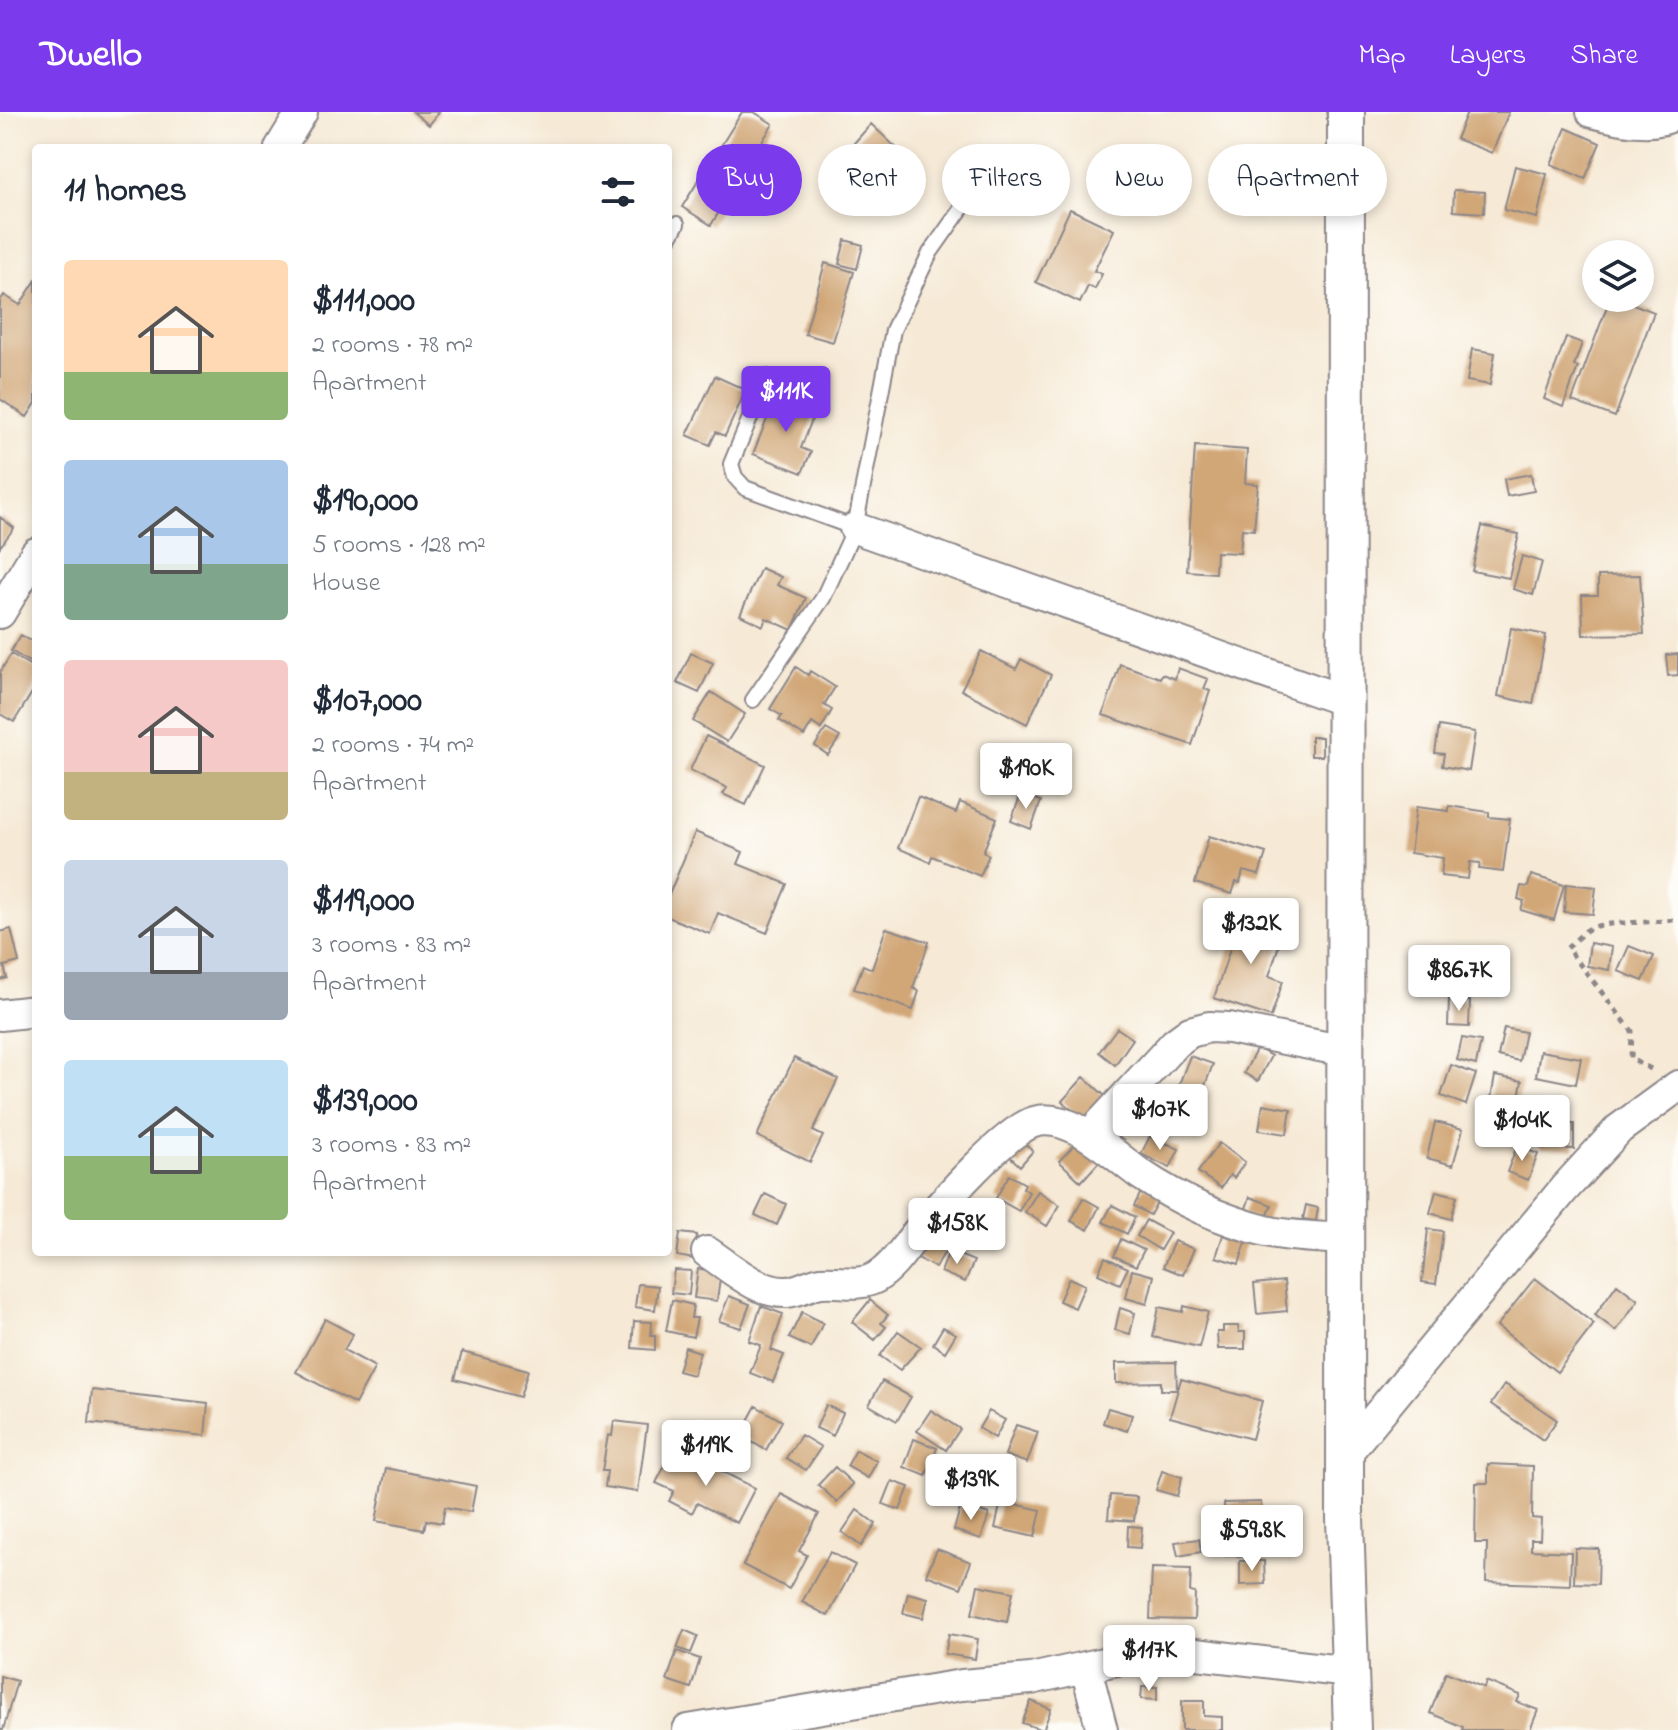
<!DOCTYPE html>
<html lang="en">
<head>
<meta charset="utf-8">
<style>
	body { margin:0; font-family:"Indie Flower",sans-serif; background:#f6f6f7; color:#1f2937; height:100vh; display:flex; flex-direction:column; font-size:30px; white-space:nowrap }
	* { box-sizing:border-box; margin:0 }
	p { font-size:26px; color:#747a83 }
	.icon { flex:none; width:44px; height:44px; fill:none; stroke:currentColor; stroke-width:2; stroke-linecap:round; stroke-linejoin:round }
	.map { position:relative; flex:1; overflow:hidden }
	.drawer { position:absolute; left:32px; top:32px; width:640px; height:1112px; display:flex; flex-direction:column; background:#fff; border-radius:8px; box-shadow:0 4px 12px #0003 }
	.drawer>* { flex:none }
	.hud { position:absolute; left:696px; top:32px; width:760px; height:72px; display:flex; gap:16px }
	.fabs { position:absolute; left:1582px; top:128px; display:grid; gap:16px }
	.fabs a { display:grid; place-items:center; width:72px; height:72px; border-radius:50%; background:#fff; box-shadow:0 4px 12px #0003; font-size:40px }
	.price { position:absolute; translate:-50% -68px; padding:0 18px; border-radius:8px; background:#fff; color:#222; font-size:26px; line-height:52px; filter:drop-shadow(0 2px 4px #0008) }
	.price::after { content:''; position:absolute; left:50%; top:48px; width:24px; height:18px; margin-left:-12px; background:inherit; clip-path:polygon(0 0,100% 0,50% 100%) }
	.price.active { background:#7c3aed; color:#fff }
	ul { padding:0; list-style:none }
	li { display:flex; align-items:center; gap:24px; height:200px; padding:0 32px }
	li span { display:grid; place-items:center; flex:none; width:224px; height:160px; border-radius:8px; color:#555 }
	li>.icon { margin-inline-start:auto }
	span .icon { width:96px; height:96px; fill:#fffc; stroke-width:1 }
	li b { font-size:34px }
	h2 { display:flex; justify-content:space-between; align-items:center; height:96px; padding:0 32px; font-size:34px }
	.tag { padding:0 28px; border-radius:36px; background:#fff; box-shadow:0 4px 12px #0003; font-size:28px; line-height:72px }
	.tag.active { background:#7c3aed; color:#fff }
	header { display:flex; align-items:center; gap:48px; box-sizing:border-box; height:112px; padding:0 40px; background:#7c3aed; color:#fff }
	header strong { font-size:38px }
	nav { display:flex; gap:44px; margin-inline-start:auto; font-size:28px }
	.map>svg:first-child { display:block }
	.building { fill:#d1a778 }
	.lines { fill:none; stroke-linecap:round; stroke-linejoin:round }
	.service-casing { stroke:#8c8688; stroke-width:18 }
	.minor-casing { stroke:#8c8688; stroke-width:34 }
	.tertiary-casing { stroke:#8c8688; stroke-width:40 }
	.path { stroke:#8c8688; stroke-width:5; stroke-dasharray:6 6; stroke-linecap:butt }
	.service { stroke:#fff; stroke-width:14 }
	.minor { stroke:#fff; stroke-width:30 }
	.tertiary { stroke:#fff; stroke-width:36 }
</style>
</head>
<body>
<header>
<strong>Dwello</strong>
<nav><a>Map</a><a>Layers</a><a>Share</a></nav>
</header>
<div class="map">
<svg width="1678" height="1618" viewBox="0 0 1678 1618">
	<rect width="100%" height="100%" fill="#fdfcf7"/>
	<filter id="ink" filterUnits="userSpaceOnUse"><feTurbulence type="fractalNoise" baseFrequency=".0125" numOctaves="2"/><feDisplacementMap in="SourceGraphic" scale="16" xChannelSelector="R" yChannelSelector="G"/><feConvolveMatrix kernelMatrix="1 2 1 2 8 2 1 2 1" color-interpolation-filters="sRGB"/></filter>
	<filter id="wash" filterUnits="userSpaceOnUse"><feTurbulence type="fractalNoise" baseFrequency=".006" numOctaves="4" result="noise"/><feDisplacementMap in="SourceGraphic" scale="32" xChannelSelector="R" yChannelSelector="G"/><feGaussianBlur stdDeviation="1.8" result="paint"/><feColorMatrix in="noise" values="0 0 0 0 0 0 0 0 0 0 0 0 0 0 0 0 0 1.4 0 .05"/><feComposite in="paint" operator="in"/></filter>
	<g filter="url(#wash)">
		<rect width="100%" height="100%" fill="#f6e9d5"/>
		<g id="blocks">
			<path class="building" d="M413 0H439L429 13Z
				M742 0H754L773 12 747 54 719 37Z
				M1467 0H1509L1492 41 1456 27Z
				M871 12 904 43 856 96 823 66Z
				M1566 16 1600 31 1585 67 1551 52Z
				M710 50 739 67 711 113 682 95Z
				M1515 54 1547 62 1537 106 1504 98Z
				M1454 78 1485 80 1484 101 1453 99Z
				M1070 97 1114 118 1094 159 1102 162 1095 177 1088 174 1080 191 1036 170Z
				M845 128 863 133 857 157 839 152Z
				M825 151 854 160 833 230 805 222Z
				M36 168V291L27 305 0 287V189L4 183 20 193Z
				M1610 186H1618L1654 200 1615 305 1572 289Z
				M1566 225 1582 231 1574 254 1578 255 1563 295 1544 287Z
				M1472 237 1495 241 1490 273 1467 269Z
				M715 264 746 278 725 324 716 320 710 333 687 323Z
				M777 282 816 297 801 336 811 340 802 361 753 342Z
				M1195 334 1247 338 1245 371 1258 372 1254 418 1242 417 1240 441 1216 440 1215 461 1187 459Z
				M1531 362 1534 379 1507 384 1504 367Z
				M0 405 14 416 0 435Z
				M1482 414 1519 422 1509 466 1472 459Z
				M1522 444 1542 450 1533 483 1513 477Z
				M761 456 781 465 777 473 806 486 792 518 766 506 763 514 740 503Z
				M1640 463 1644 522 1583 523 1582 483H1598V464Z
				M1511 516 1546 523 1533 592 1498 584Z
				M21 523 36 532V554L11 539Z
				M981 539 1016 557 1021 547 1051 563 1027 612 961 578Z
				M691 541 713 551 699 581 677 571Z
				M11 542 36 557V574L14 610 0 602V560Z
				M1678 542V563L1668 564 1666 543Z
				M1120 552 1160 566 1162 562 1175 567 1178 556 1208 567 1204 577 1210 579 1192 633 1103 603Z
				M796 555 808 563 810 559 835 575 824 593 832 598 821 617 812 611 804 624 779 608 782 604 770 597Z
				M711 580 745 602 727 630 693 609Z
				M1439 614 1475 620 1469 659 1442 654 1444 642 1435 641Z
				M826 617 840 625 828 643 815 634Z
				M706 624 765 653 746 693 723 682 727 676 690 658Z
				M1311 625H1322V644H1311Z
				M1021 682 1041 689 1031 717 1011 709Z
				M918 685 956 701 960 690 997 706 983 740 989 743 980 764 932 744 930 750 898 736Z
				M1449 694 1489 700V705L1510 707 1503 760 1479 757 1480 751 1470 750 1468 767 1441 764 1443 746 1410 741 1416 695 1449 699Z
				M695 720 743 740 738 752 787 772 767 821 718 801 710 822 668 805V785Z
				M1209 724 1266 741 1259 763 1243 759 1240 771 1236 770 1232 782 1195 771Z
				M1531 763 1564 773 1554 808 1521 798 1524 789 1518 787 1521 774 1528 775Z
				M1566 772 1596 775 1593 802 1564 800Z
				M1243 797 1278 809 1273 827 1280 830 1269 864 1283 869 1271 905 1214 886Z
				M886 816 929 830 913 876 919 879 913 898 854 877 863 853 872 857Z
				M11 817 19 850 4 854 7 866 0 868V820Z
				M1590 831 1612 835 1609 858 1587 854Z
				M1629 834 1654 844 1643 869 1618 859Z
				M1431 847 1455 851 1452 871 1428 868Z
				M1457 853 1474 854 1473 870 1457 869Z
				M1449 887 1470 889 1469 915 1448 914Z
				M1117 916 1133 927 1115 953 1099 940Z
				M1504 916 1525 920 1519 949 1498 944Z
				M1462 926 1481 929 1476 953 1457 948Z
				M1257 936 1271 944 1258 969 1244 961Z
				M1540 939 1581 946 1576 972 1536 964Z
				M1190 944 1213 952 1201 984 1178 975Z
				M794 946 838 967 813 1019 823 1024 810 1050 757 1024Z
				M1451 953 1476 962 1466 993 1441 984Z
				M1495 964 1522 969 1517 996 1490 992Z
				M1084 965 1105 984 1083 1008 1062 989Z
				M1169 976 1190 986 1187 993 1192 995 1187 1007 1182 1005 1177 1017 1155 1007Z
				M1263 992 1291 997 1287 1022 1259 1018Z
				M1540 1003H1563V1012H1574V1037L1540 1036Z
				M1435 1010 1463 1017 1453 1053 1427 1046Z
				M1150 1024 1179 1037 1170 1056 1141 1042Z
				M1019 1027 1033 1039 1020 1054 1007 1042Z
				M1077 1030 1099 1050 1081 1070 1059 1049Z
				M1219 1031 1245 1050 1234 1066 1230 1063 1221 1076 1198 1060Z
				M1517 1034 1538 1042 1528 1068 1507 1060Z
				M1009 1063 1025 1072 1023 1076 1029 1080 1019 1099 996 1086Z
				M1144 1074 1161 1083 1150 1103 1134 1094Z
				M1038 1079 1060 1093 1047 1114 1025 1100Z
				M1436 1079 1457 1084 1451 1107 1430 1101Z
				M765 1082 786 1092 777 1113 755 1103Z
				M1250 1085 1272 1093 1265 1110 1244 1102Z
				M1083 1086 1099 1095 1088 1118 1071 1109Z
				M1112 1093 1135 1105 1127 1122 1103 1110Z
				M1306 1093 1318 1096 1316 1109 1303 1107Z
				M1146 1108 1170 1121 1160 1138 1137 1124Z
				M930 1114 953 1127 935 1156 913 1143Z
				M1428 1117 1443 1119 1436 1172 1422 1170Z
				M680 1121 697 1123 694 1147 677 1144Z
				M1223 1123 1246 1130 1239 1152 1216 1145Z
				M1121 1127 1144 1138 1136 1154 1114 1144Z
				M1174 1129 1194 1137 1183 1163 1163 1155Z
				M949 1139 974 1149 965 1170 941 1160Z
				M1105 1145 1128 1156 1120 1172 1098 1162Z
				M698 1157 721 1159 717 1189 694 1186Z
				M674 1158 691 1159 689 1183 671 1181Z
				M1132 1158 1154 1164 1147 1192 1126 1186Z
				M1069 1166 1085 1173 1075 1196 1059 1189Z
				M1535 1166 1594 1212 1557 1260 1497 1214Z
				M1284 1169 1287 1199 1257 1202 1254 1172Z
				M638 1172 658 1174 655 1198 635 1195Z
				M1617 1172 1638 1188 1616 1219 1595 1203Z
				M729 1184 750 1192 741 1216 719 1209Z
				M672 1188 693 1193 691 1206H697L693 1225 666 1219Z
				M870 1188 888 1203 881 1211 886 1215 875 1228 852 1210Z
				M761 1194 783 1202 771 1238 784 1243 773 1270 750 1261 761 1233 749 1229Z
				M1184 1194 1208 1200 1199 1235 1153 1225 1159 1195 1183 1200Z
				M1120 1196 1135 1201 1130 1222 1115 1218Z
				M802 1200 823 1211 811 1236 789 1226Z
				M325 1207 353 1222 344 1238 375 1255 355 1292 296 1260Z
				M634 1209 652 1210 651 1224H655V1238L632 1236Z
				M1223 1214H1238L1239 1220H1245V1237H1218L1217 1220H1223Z
				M943 1215 956 1222 945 1240 933 1232Z
				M898 1219 921 1235 900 1258 880 1244Z
				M685 1235 700 1240 693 1263 678 1259Z
				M462 1240 528 1258 520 1285 455 1267Z
				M1176 1250 1177 1278H1161V1270L1116 1271V1251Z
				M1181 1267 1262 1289 1252 1327 1170 1305Z
				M882 1269 911 1285 897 1309 869 1293Z
				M1505 1272 1557 1308 1543 1328 1491 1292Z
				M92 1278 208 1291 205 1324 89 1311Z
				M826 1293 843 1301 833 1324 816 1316Z
				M756 1294 782 1309 766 1338 740 1323Z
				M1108 1296 1132 1303 1127 1319 1103 1311Z
				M931 1298 960 1317 946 1338 917 1319Z
				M989 1299 1005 1308 995 1326 979 1316Z
				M614 1309 647 1313 638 1380 605 1375 607 1359H602L608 1323 612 1324Z
				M1016 1313 1038 1320 1027 1351 1005 1343Z
				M685 1316 738 1336 732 1351 679 1330Z
				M801 1323 821 1335 806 1358 786 1346Z
				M914 1327 937 1336 926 1364 904 1355Z
				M856 1338 877 1349 868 1366 847 1354Z
				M691 1344 706 1351 709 1345 721 1352 719 1358 755 1376 737 1411 697 1391 692 1401 669 1389 674 1379 656 1371 669 1346 686 1354Z
				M1488 1352 1533 1354 1532 1406 1541 1407 1540 1427H1531V1438L1571 1440 1570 1473 1486 1470 1487 1431H1475L1476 1371H1488Z
				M835 1355 853 1372 837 1390 818 1373Z
				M386 1356 476 1374 471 1400 445 1395 442 1411 426 1408 424 1418 376 1409Z
				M1162 1359 1182 1365 1177 1384 1156 1378Z
				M892 1369 909 1375 900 1398 883 1392Z
				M781 1382 819 1402 799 1439 807 1443 789 1477 743 1453Z
				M1110 1383 1137 1385 1134 1409 1108 1407Z
				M1001 1389 1041 1398 1035 1425 995 1416Z
				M1261 1390 1263 1443 1226 1444 1224 1391Z
				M961 1393 989 1402 981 1427 954 1418Z
				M857 1398 876 1412 861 1434 842 1420Z
				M1128 1414 1142 1415 1140 1436 1127 1435Z
				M1199 1427 1201 1440 1178 1444 1175 1430Z
				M1575 1436 1599 1437 1598 1472 1574 1471Z
				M937 1437 971 1450 961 1476 926 1463Z
				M830 1440 855 1453 828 1504 802 1490Z
				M1240 1449H1264L1265 1472 1240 1473Z
				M1152 1456 1191 1457 1190 1480 1195 1481 1194 1508 1150 1507Z
				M978 1473 1013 1480 1007 1510 972 1502Z
				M908 1481 928 1486 923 1506 903 1501Z
				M684 1518 698 1524 691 1541 677 1536Z
				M949 1522 978 1527 975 1547 945 1542Z
				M677 1539 700 1547 691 1576 667 1568Z
				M1446 1560 1484 1576 1486 1569 1520 1583 1517 1590 1538 1598 1530 1618H1462L1463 1615 1430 1601Z
				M0 1564 17 1569 3 1618H0Z
				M1142 1575H1157V1588L1141 1587Z
				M1031 1589 1051 1597 1043 1618 1022 1611Z
				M1182 1589H1204V1604L1222 1605V1618H1182Z"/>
		</g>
	</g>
	<g filter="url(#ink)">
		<use href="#blocks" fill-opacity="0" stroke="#8c8688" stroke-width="2"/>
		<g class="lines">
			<g class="service-casing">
				<path id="service" d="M668 128 677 112
					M767 265 731 352 735 365 745 376 855 416
					M753 588 823 486 855 416 893 218 930 141 978 73"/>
			</g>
			<g class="minor-casing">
				<path id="minor" d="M1592 0C1618 7 1655 16 1678 1
					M280 36 302 0
					M855 416 1345 589
					M0 501 36 441
					M0 903 36 899
					M1089 1024 1175 931 1190 920 1209 915 1229 916 1345 939
					M707 1140C729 1154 759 1182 787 1180 799 1179 809 1172 821 1170 840 1168 858 1175 875 1166 894 1155 906 1134 920 1117 941 1092 1005 1019 1034 1010 1070 999 1113 1043 1140 1062 1177 1087 1222 1108 1266 1119 1291 1125 1319 1125 1345 1127
					M1345 1343 1564 1077 1619 1017 1678 974
					M1086 1556 1102 1618
					M688 1618 962 1573 1031 1567 1162 1538 1349 1560"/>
			</g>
			<g class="tertiary-casing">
				<path id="tertiary" d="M1346 0 1345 1406 1352 1618"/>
			</g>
			<path class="path" d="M1651 957 1631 947 1632 919 1567 836C1574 830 1580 823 1587 818 1602 808 1657 812 1678 807"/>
			<use href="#service" class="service"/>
			<use href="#minor" class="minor"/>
			<use href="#tertiary" class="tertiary"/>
		</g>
	</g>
</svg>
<div class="fabs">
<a><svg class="icon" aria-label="layers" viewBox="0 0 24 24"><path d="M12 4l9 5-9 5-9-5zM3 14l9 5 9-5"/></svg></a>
</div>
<b class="price active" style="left:786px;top:322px">$111K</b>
<b class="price" style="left:1026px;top:699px">$190K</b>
<b class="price" style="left:1251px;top:854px">$132K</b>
<b class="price" style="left:1459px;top:901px">$86.7K</b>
<b class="price" style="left:1160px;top:1040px">$107K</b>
<b class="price" style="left:1522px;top:1051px">$104K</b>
<b class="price" style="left:957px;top:1154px">$158K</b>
<b class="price" style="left:706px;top:1376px">$119K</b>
<b class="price" style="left:971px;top:1410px">$139K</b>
<b class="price" style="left:1252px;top:1461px">$59.8K</b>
<b class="price" style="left:1149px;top:1581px">$117K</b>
<div class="hud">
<a class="tag active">Buy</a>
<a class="tag">Rent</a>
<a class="tag">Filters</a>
<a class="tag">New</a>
<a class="tag">Apartment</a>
</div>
<section class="drawer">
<h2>11 homes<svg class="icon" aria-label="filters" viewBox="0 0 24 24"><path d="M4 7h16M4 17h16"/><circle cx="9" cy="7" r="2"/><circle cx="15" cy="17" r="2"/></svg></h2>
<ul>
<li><span style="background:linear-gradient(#ffd9b3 70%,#8fb573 0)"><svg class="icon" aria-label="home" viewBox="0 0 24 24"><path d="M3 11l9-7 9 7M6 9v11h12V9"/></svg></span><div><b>$111,000</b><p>2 rooms · 78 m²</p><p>Apartment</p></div></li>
<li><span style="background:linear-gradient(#a9c7e8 65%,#7fa58c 0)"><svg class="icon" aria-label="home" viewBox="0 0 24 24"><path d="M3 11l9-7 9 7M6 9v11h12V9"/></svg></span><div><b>$190,000</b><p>5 rooms · 128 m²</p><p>House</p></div></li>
<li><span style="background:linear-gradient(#f6c9c9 70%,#c2b280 0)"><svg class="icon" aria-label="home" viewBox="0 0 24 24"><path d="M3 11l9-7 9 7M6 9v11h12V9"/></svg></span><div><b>$107,000</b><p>2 rooms · 74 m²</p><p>Apartment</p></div></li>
<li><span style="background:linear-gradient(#c9d6e8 70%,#9aa5b1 0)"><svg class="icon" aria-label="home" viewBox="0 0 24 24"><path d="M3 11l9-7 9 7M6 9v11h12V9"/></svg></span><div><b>$119,000</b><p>3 rooms · 83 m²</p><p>Apartment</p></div></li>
<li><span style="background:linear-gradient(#bfe0f5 60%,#8fb573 0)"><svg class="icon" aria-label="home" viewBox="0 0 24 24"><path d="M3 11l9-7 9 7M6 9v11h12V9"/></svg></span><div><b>$139,000</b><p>3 rooms · 83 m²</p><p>Apartment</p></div></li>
</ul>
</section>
</div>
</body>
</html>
